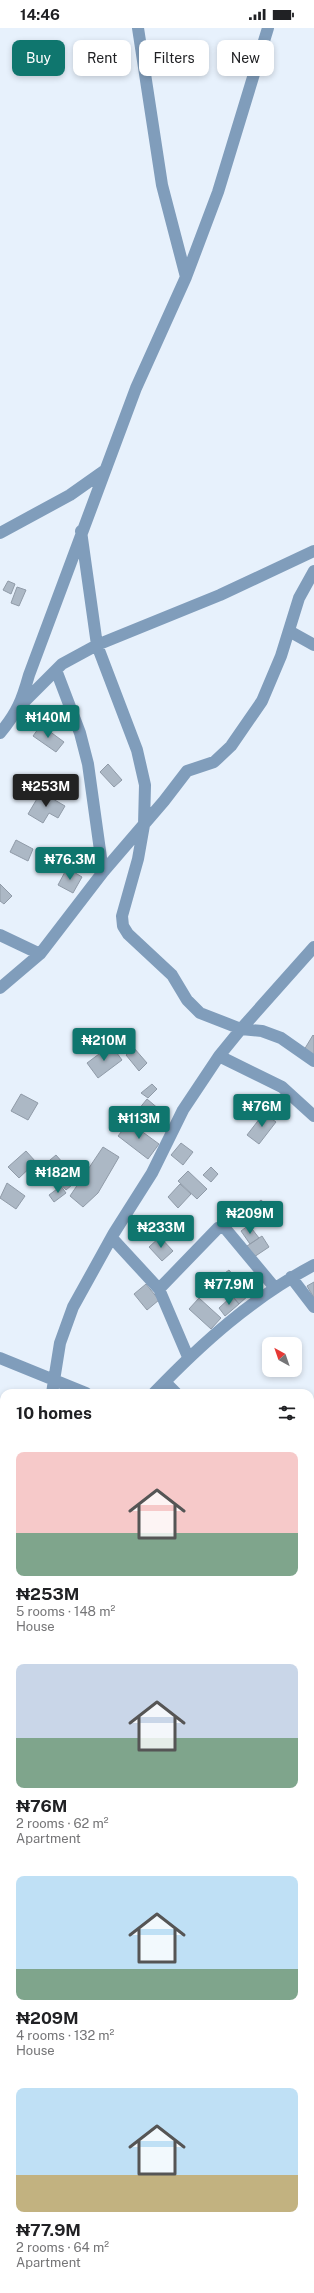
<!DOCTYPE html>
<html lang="en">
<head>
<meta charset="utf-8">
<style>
	body { margin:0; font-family:"Public Sans",sans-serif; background:#f6f6f6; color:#202124; height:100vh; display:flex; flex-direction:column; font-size:15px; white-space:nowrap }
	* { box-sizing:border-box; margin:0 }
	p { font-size:13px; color:#757577 }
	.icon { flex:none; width:22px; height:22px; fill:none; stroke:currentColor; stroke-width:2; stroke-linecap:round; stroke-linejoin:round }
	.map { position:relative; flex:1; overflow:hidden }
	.details { position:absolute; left:0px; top:1361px; width:314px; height:904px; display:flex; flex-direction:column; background:#fff; border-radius:12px 12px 0 0; box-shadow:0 2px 6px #0003 }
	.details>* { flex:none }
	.guide { position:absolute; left:12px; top:12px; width:290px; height:36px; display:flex; gap:8px }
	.needle { width:26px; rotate:320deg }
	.tools { position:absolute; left:262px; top:1309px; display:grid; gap:8px }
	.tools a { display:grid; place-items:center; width:40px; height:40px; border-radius:8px; background:#fff; box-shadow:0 2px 6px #0003; font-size:20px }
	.price { position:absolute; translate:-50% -34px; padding:0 9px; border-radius:4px; background:#0f766e; color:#fff; font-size:13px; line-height:26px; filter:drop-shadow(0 1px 2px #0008) }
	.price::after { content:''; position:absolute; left:50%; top:24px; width:12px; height:9px; margin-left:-6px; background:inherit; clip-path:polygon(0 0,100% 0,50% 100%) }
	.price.active { background:#222; color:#fff }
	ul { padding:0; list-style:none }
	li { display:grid; align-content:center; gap:8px; height:212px; padding:0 16px }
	li span { display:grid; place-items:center; height:124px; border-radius:8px; color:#555 }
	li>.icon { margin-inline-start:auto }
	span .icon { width:72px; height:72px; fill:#fffc; stroke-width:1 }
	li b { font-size:17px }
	h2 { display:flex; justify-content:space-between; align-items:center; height:48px; padding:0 16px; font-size:17px }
	.pill { padding:0 14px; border-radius:8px; background:#fff; box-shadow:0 2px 6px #0003; font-size:14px; line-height:36px }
	.pill.active { background:#0f766e; color:#fff }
	.status { display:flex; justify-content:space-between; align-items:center; height:28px; padding:0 20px; background:#fff; direction:ltr }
	.status svg { height:11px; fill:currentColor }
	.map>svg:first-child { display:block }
	.building { fill:#acb8c5; stroke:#909ba8 }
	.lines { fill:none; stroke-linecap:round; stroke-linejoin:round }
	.street { stroke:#809dbb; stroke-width:12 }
</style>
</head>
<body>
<div class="status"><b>14:46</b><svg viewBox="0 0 49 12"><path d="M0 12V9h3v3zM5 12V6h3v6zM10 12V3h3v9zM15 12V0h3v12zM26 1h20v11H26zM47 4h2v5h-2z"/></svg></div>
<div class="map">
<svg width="314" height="2265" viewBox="0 0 314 2265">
	<rect width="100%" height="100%" fill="#e7f1fc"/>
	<path class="building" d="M8 553 15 556 11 566 3 562Z
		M17 559 26 562 19 578 11 575Z
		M41 697 64 714 56 724 33 708Z
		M108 736 122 752 114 759 100 744Z
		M41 764 65 778 58 790 49 785 43 795 28 786Z
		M16 812 33 821 28 833 10 824Z
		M67 840 82 849 73 865 58 857Z
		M0 856 12 868 4 876 0 873Z
		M313 1007 314 1008V1029L304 1022Z
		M111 1017 122 1032 98 1050 87 1035Z
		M134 1020 147 1035 139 1043 126 1027Z
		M152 1056 157 1061 148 1070 141 1065Z
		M21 1066 38 1075 28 1092 11 1083Z
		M147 1071 160 1082 142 1103 129 1093Z
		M264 1085 276 1094 259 1116 247 1107Z
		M129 1094 159 1116 148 1131 118 1108Z
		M181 1115 193 1124 183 1137 171 1127Z
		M103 1119 119 1129 98 1165 83 1179 70 1168Z
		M26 1123 36 1134 19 1150 8 1139Z
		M56 1127 78 1152 66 1162 44 1137Z
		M211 1139 218 1146 211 1154 203 1147Z
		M188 1143 207 1161 197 1171 178 1153Z
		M7 1155 25 1168 16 1181 0 1170Z
		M180 1156 191 1166 178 1180 168 1169Z
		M61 1158 66 1165 54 1174 49 1167Z
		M261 1172 268 1178 256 1189 249 1182Z
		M249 1197 259 1210 250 1216 241 1203Z
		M262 1208 269 1219 254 1229 247 1218Z
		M160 1209 173 1223 162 1233 149 1219Z
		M229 1242 249 1267 239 1276 218 1250Z
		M314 1254V1270L307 1258Z
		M146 1256 159 1272 147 1282 134 1266Z
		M232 1268 239 1276 225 1288 219 1280Z
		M199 1270 221 1290 211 1301 189 1281Z
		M312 1840 314 1841V1856L310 1860V1842Z
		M0 1863 4 1868V1877L0 1880Z
		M314 2004V2015L310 2012Z
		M2 2063 4 2075 0 2078V2064Z"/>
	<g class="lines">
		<path class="street" d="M138 0 162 157 186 249
			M81 503 97 617 137 722 145 757 144 797 138 831 122 888 123 898 128 906 172 947 187 972 200 985 241 1001 262 1003 281 1010 314 1033
			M0 505 70 467 104 443
			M289 603 314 617
			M56 642 80 705 88 736 103 844
			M21 677 62 636 97 617 220 567 314 523
			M0 705C17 685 22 672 29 647L136 360 186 249 218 164 268 0
			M0 907 40 926
			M0 960 40 926 103 844 164 773 187 743 214 734 231 718 262 673 281 628 299 570 314 543
			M219 1028 282 1059 314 1088
			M112 1210 159 1261 188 1329
			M291 1249 314 1279
			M159 1261 218 1200 224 1199 275 1260
			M0 1330 86 1365
			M165 1354 176 1365
			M52 1365 60 1315 73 1279 114 1205 152 1145 183 1082 219 1028 241 1001 314 919
			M154 1365C202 1315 252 1270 314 1237
			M310 1505 314 1509
			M0 1535 4 1530
			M0 1547 4 1555
			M0 1711H4
			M0 1742 4 1750
			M310 1767 314 1768
			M0 1841 4 1847
			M310 1904 314 1909
			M0 1913 4 1908
			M0 2035 4 2039
			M310 2079 314 2083
			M0 2177 4 2176
			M310 2186 314 2187"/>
	</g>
</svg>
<div class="tools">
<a><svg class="needle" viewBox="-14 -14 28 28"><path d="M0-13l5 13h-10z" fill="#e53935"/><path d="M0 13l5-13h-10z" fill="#757577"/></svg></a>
</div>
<b class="price" style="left:48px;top:711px">₦140M</b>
<b class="price active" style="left:46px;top:780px">₦253M</b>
<b class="price" style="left:70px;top:853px">₦76.3M</b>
<b class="price" style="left:104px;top:1034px">₦210M</b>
<b class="price" style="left:262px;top:1100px">₦76M</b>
<b class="price" style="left:139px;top:1112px">₦113M</b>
<b class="price" style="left:58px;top:1166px">₦182M</b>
<b class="price" style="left:250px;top:1207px">₦209M</b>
<b class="price" style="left:161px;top:1221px">₦233M</b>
<b class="price" style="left:229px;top:1278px">₦77.9M</b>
<div class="guide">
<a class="pill active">Buy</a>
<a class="pill">Rent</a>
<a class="pill">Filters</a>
<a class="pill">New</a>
</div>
<section class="details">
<h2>10 homes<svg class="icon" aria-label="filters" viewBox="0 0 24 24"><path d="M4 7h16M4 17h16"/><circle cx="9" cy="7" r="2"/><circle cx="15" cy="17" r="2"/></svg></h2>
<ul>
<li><span style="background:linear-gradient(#f6c9c9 65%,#7fa58c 0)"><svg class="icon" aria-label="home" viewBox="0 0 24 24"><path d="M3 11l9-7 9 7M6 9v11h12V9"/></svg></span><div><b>₦253M</b><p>5 rooms · 148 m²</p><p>House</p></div></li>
<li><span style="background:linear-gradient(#c9d6e8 60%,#7fa58c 0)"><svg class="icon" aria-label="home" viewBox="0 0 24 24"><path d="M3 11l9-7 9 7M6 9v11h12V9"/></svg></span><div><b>₦76M</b><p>2 rooms · 62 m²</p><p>Apartment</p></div></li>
<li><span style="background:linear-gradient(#bfe0f5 75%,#7fa58c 0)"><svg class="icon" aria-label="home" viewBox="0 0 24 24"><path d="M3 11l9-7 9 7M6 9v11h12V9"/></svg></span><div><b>₦209M</b><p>4 rooms · 132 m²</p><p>House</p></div></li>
<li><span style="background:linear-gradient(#bfe0f5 70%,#c2b280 0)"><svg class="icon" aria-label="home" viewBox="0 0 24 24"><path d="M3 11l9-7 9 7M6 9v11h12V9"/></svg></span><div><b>₦77.9M</b><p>2 rooms · 64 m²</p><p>Apartment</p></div></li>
</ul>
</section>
</div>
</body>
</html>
